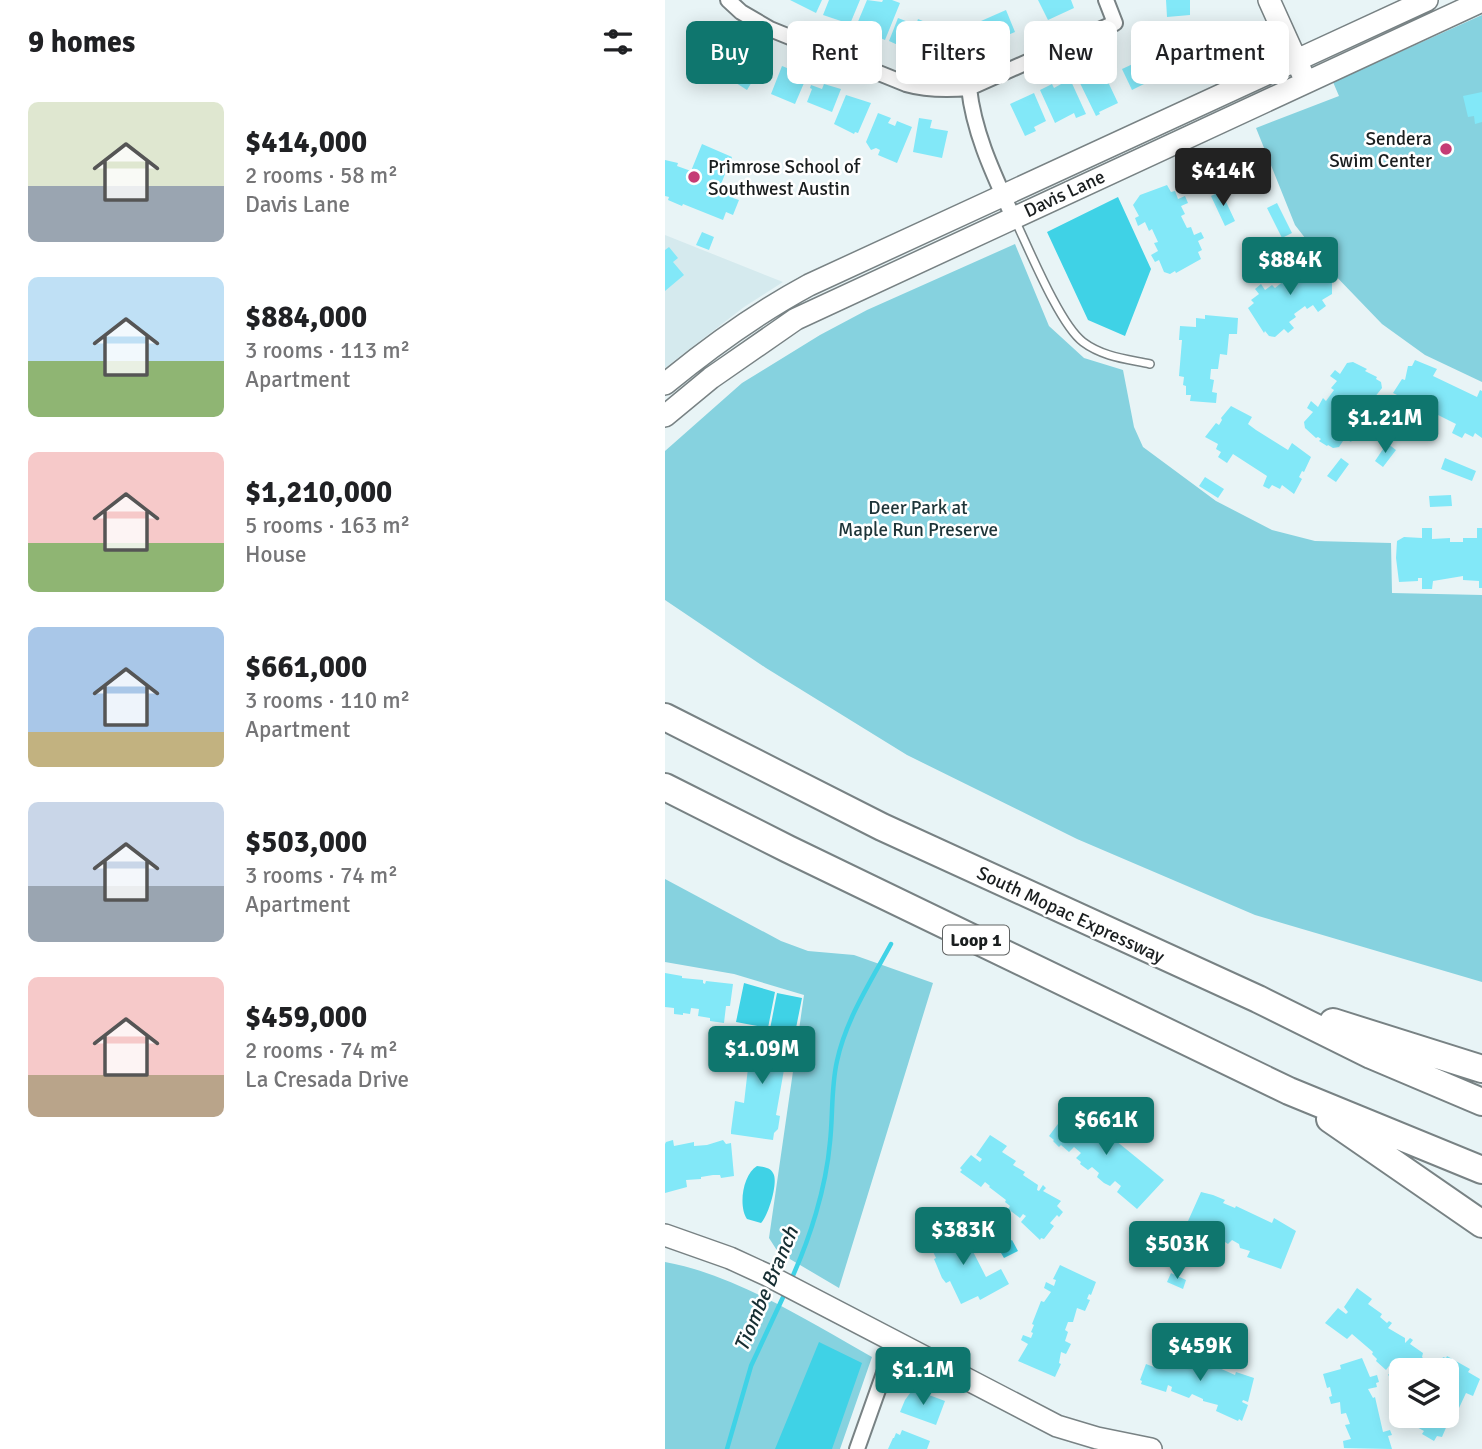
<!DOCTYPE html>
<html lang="en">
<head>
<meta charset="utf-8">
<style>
	body { margin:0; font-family:Signika,sans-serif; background:#f6f6f6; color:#202124; height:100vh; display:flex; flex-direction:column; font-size:26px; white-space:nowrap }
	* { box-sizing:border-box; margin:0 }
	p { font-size:23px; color:#757577 }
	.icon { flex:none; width:38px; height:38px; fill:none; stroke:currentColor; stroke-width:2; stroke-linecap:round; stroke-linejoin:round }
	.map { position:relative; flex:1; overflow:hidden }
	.sheet { display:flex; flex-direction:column; background:#fff; width:665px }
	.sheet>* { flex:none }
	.banner { position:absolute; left:21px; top:21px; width:665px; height:63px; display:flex; gap:14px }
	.controls { position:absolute; left:724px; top:1358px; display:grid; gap:14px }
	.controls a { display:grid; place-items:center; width:70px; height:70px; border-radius:10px; background:#fff; box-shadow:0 4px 18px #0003; font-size:35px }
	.price { position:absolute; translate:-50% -60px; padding:0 16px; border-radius:7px; background:#0f766e; color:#fff; font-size:23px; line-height:46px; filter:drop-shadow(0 2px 4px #0008) }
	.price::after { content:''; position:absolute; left:50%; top:42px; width:21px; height:16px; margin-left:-10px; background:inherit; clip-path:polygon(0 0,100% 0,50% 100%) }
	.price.current { background:#222; color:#fff }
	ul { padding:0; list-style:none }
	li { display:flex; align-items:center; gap:21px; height:175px; padding:0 28px }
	li span { display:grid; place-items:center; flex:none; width:196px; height:140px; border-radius:10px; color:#555 }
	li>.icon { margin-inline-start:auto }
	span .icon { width:84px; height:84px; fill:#fffc; stroke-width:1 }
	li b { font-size:30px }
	h2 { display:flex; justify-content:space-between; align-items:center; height:84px; padding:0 28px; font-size:30px }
	.pill { padding:0 24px; border-radius:10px; background:#fff; box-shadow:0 4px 18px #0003; font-size:24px; line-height:63px }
	.pill.current { background:#0f766e; color:#fff }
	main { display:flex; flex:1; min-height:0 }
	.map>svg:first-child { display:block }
	.built { fill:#d5eaee }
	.green { fill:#86d2df }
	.water { fill:#3fd2e6 }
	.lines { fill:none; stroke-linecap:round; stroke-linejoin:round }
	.stream { stroke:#3fd2e6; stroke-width:4.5 }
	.building { fill:#82e8f8 }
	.lane-casing { stroke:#788284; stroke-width:10 }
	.street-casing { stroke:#788284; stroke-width:18 }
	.secondary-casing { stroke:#788284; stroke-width:24 }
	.highway-casing { stroke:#788284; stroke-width:30 }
	.lane { stroke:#fff; stroke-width:7 }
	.street { stroke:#fff; stroke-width:14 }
	.secondary { stroke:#fff; stroke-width:21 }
	.highway { stroke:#fff; stroke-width:26 }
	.poi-dot { fill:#c53c75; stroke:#fff; stroke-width:2.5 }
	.labels { text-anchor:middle; stroke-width:5; stroke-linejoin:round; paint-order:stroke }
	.shield { fill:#fff; stroke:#5f6262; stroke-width:2 }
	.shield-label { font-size:18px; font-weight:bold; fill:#1a1e1f }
	.poi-label { font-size:19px; fill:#1a1e1f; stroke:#fff; text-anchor:end }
	.street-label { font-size:19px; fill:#1a1e1f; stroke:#fff }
	.park-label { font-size:19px; fill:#1d3438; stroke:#fff }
	.water-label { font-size:21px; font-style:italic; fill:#162e32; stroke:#fff }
</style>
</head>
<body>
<main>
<section class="sheet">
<h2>9 homes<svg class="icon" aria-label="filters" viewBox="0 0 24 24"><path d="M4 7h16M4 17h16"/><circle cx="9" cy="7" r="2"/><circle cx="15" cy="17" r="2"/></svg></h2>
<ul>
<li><span style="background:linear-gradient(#dfe7d0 60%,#9aa5b1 0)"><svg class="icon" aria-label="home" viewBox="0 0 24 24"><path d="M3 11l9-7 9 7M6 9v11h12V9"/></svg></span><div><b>$414,000</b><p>2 rooms · 58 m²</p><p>Davis Lane</p></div></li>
<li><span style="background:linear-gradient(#bfe0f5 60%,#8fb573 0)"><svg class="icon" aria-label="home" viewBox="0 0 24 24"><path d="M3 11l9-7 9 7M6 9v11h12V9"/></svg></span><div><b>$884,000</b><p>3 rooms · 113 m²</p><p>Apartment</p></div></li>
<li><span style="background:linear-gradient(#f6c9c9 65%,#8fb573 0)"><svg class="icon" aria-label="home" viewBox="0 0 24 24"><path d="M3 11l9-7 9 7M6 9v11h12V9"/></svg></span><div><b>$1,210,000</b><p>5 rooms · 163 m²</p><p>House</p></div></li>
<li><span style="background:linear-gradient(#a9c7e8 75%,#c2b280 0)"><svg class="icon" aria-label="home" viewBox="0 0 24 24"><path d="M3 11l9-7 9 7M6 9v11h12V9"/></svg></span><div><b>$661,000</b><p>3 rooms · 110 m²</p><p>Apartment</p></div></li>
<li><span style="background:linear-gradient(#c9d6e8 60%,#9aa5b1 0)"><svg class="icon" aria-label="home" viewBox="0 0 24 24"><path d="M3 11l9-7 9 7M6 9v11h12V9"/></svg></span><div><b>$503,000</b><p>3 rooms · 74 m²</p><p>Apartment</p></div></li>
<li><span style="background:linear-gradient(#f6c9c9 70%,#b9a48a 0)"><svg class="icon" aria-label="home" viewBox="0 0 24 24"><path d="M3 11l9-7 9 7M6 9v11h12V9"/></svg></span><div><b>$459,000</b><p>2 rooms · 74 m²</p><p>La Cresada Drive</p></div></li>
</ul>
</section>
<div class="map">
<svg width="817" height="1449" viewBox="0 0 817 1449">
	<rect width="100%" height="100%" fill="#e8f4f6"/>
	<path class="built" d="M0 235 118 282 79 307 0 368Z"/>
	<path class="green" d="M817 15V382L760 355 717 324 664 269 630 225 591 128 674 96 668 82Z
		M350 244 384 326 419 358 458 370 469 427 478 447 551 501 607 530 650 541 726 543 727 593 817 595V982L590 915 412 839 242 755 101 668 0 600V451L77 383 155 335 202 310Z
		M0 879 116 941 143 951 189 955 268 983 174 1288 113 1252 104 1238 139 995 69 974 0 962Z
		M0 1262C70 1274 146 1323 207 1357L175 1449H0Z"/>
	<path class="water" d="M453 197 486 269 460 336 423 320 382 232Z
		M79 983 110 992 103 1028 71 1022Z
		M112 993 137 998 130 1033 105 1029Z
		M92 1166C98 1167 105 1167 108 1173 114 1181 103 1217 96 1223L82 1219C73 1206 78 1174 92 1166Z
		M330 1224 332 1227 334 1226 343 1242 347 1240 353 1251 339 1258 330 1243 321 1248 313 1234Z
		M154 1342 197 1363 167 1449H110Z"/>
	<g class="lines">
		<path class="stream" d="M125 1282C145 1239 161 1188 165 1142 168 1115 166 1087 172 1061 181 1019 206 981 226 944
			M62 1449 86 1366 120 1293"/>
	</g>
	<path class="building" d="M125 0H157L151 13Z
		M164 0H195L185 24 158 15Z
		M202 0 217 2 218 0H227L235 3 220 40 204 33 205 30 196 29 197 26 192 24Z
		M373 0H406L409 8 383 20Z
		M501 0H525V15L502 17Z
		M341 10 350 32 326 42 316 21Z
		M233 18 251 25 253 19 265 24 253 54 224 41Z
		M497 24 539 30 534 61 500 56 501 39 495 38Z
		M46 25 67 42 49 65 34 53 28 60H25L22 57Z
		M273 27 306 28 304 54 271 52Z
		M75 47 99 62 82 90 57 74Z
		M483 57 493 77 467 90 457 69Z
		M117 66 142 76 130 104 106 94Z
		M436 67 453 103 434 112 435 114 431 116 413 79Z
		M405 79 421 114 411 118 409 113 390 123 375 90 387 84 389 88Z
		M159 84 176 89 167 112 142 102 147 89 145 88 146 85 157 89Z
		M817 92V122L810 124 809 116 803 117 798 96Z
		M369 93 381 121 369 127 371 131 360 136 345 104Z
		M181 95 206 103 193 133 190 132 189 134 169 124Z
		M213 113 226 118 223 123 230 126 232 121 247 127 232 163 213 155 215 150 211 148 206 150 201 142Z
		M254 118 267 120 265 128 283 131 277 158 248 152Z
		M37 144 67 157 56 184 71 190 68 198 74 200 68 215 61 212 58 220 18 204 17 206 3 200 4 197 0 196V160L13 163 12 166 26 171Z
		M502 185 506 192 510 191 513 199 520 196 523 203 516 206 520 214 516 216 522 228 526 227 529 235 536 232 539 238 533 241 537 250 533 252 536 259 511 273 510 271 505 274 499 272 494 260 490 262 486 255 493 251 489 243 493 242 487 229 484 231 480 222 473 226 470 218 474 216 468 205 475 195Z
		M556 191 570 221 560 226 546 196Z
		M612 203 627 233 617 238 602 208Z
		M37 232 49 237 44 250 31 245Z
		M4 247 13 258 8 262 19 275 0 291V250Z
		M625 258 631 266 639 261 641 264 647 260 667 282V294L657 300 661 306 653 312 648 305 642 309 640 306 629 314 631 317 624 322 629 328 623 333 619 329 610 337 604 336 600 331 599 333 583 308 589 303 586 300 594 294 590 289 596 284 600 290 607 285 610 288 620 280 618 277 625 272 619 263Z
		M540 315 573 318 572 334H564L562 355 555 354 553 369H546L545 379 549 380 547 392 552 393 551 403 525 401 526 395H521V386L518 385 519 377 514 376 517 340H514L515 326 531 327V318L540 319Z
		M750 360 772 369 768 376 812 397 815 390 817 391V438L810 433 808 437 800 433 797 438 787 433 791 424 757 407 752 416 742 412 745 406 740 404 742 400 728 393 737 379 740 380 743 366H747Z
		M688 362 702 369 700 371 712 377 711 379 716 382 717 388 709 398 715 402 709 410 703 406 698 411 695 409 687 420 690 422 685 430 691 434 686 442 680 438 674 447 668 448 663 445 662 446 654 441 656 439 653 437 651 438 640 428 639 422 648 412 642 408 646 401 653 407 658 398 661 401 669 390 666 388 672 381 665 376 670 370 675 374 682 363Z
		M566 406 587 417 583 424 591 430 623 450 627 443 646 457 639 472 637 471 634 477 637 479 629 494 617 485 615 489 607 485 604 489 598 486 602 476 568 454 562 463 553 457 556 452 551 449 553 444 540 437 551 423 554 425 557 420 556 418Z
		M722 443 731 450 718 467 710 461Z
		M676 458 684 464 671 482 662 476Z
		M780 458 811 471 807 481 776 469Z
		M540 477 559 489 553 498 534 486Z
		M786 495 787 506 765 507 764 496Z
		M757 528H767V539L785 538V542H798V538H812V528H817V588H814V581L798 580V576L768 581 767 589H757V578H753V581L734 582 731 558 732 541 739 537 757 538Z
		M0 973 17 976V978L38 980V983L40 984 41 981 68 984 65 1006H61L59 1023 45 1021V1018L33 1016 34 1009 26 1008 25 1014 18 1013V1015L9 1014V1008L0 1007Z
		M85 1031 126 1038 124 1064H120L111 1115 115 1116 113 1129 109 1133 108 1140 66 1134V1131L70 1101 79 1103 83 1068H85L86 1064 78 1061 79 1055 88 1058 79 1054Z
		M407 1105 499 1180 472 1209 452 1192 456 1186 450 1181 445 1186 439 1183 432 1177 434 1173 427 1167 423 1170 415 1164 416 1162 411 1158 416 1153 409 1147 404 1152 396 1145 394 1147 388 1141 389 1140 384 1136Z
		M325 1135 342 1146 337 1152 351 1161 348 1165 360 1172 358 1175 373 1185 372 1190 374 1191 378 1185 381 1188 378 1191 396 1201 392 1206 398 1212 394 1217 392 1215 385 1223 389 1226 379 1239 376 1238 375 1240 356 1222 361 1216 358 1214 355 1218 343 1209 345 1206 340 1202 341 1200 324 1187 325 1186 320 1182 316 1187 295 1172 297 1170 295 1168 306 1155 315 1162 317 1159 311 1155Z
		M8 1140 9 1146 29 1142V1146L42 1145 58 1140 61 1144 66 1143 69 1176 56 1178 55 1175H48L36 1177V1179L21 1180 22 1187 0 1193V1144L1 1142Z
		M536 1192 548 1195 560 1200 558 1203 570 1208 571 1206 607 1223 609 1218 631 1231 616 1269 582 1257 585 1251 575 1248 574 1244 567 1240 563 1244 551 1236 548 1244 543 1241 546 1234 541 1241 519 1230Z
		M287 1226 292 1235 298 1232 321 1277 336 1269 344 1284 315 1300 313 1296 296 1304 285 1281 281 1283 277 1278 269 1259 271 1258 262 1239Z
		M395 1265 431 1282 426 1295 424 1294 422 1299 425 1300 420 1311 412 1308 408 1322H403L400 1330 403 1332 400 1341 406 1344 401 1354 396 1352 394 1363 396 1364 390 1377 353 1361 363 1344 356 1340 358 1335 366 1338 368 1333 366 1332 369 1325 367 1324 376 1301 379 1302 386 1292 379 1288 381 1282 389 1286 391 1280 388 1279Z
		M506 1273 521 1280 518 1289 502 1282Z
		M692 1288 707 1299 703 1304 717 1314 715 1317 722 1323 724 1321 727 1323 723 1328 740 1338V1343L745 1338 748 1340 745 1344 758 1353 757 1357 761 1361 756 1370H737V1388L723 1375 728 1369 724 1366 721 1370 711 1361 712 1359 707 1354 708 1352 687 1334 682 1339 660 1323 673 1308 681 1314 683 1312 679 1307Z
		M498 1345 518 1358 517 1360 522 1362 526 1359 534 1363 540 1367V1370L543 1363 570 1375 571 1372 589 1378 583 1402 578 1400 577 1402 583 1405 577 1421 574 1419 573 1421 551 1411 553 1405 538 1401V1399L527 1394 524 1398 506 1391 507 1387 503 1385 501 1392 476 1384 477 1381 475 1380 481 1364 489 1367 491 1355 494 1356Z
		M782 1356 805 1369 803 1372 815 1379 808 1396 801 1393 794 1408 791 1407 786 1415 789 1416 785 1422 781 1420 780 1422 783 1423 777 1437 772 1436 769 1441 757 1434 759 1431 739 1420H745L747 1416H782V1370H772L778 1357 781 1358Z
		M697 1358 705 1377 712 1375 714 1382 711 1383 712 1387 703 1389 708 1398 710 1397 718 1432 725 1430 727 1435 723 1436 727 1449 679 1448 678 1441 686 1439 680 1425 685 1424 681 1413 676 1414 675 1402 666 1404 664 1397 667 1396 665 1387 662 1388 658 1374 676 1369 675 1365Z
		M248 1389 280 1401 271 1425 235 1412 240 1400Z
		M237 1430 265 1441 262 1449H223L228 1438H229L231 1433 235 1435Z"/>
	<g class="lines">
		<g class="lane-casing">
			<path id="lane" d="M350 220C364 249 395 325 418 342 438 357 462 359 485 364"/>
		</g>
		<g class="street-casing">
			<path id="street" d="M63 0 76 12 105 29 241 84C262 90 282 90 304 88L450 23 441 0
				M304 88C309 134 329 175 348 217
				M192 1449 230 1342"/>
		</g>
		<g class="secondary-casing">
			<path id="secondary" d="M604 0 637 73
				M0 384C45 347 92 313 144 285L762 0
				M0 416 46 378 131 319 817 1
				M0 1235 65 1258 102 1275 392 1426 432 1438 486 1449"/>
		</g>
		<g class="highway-casing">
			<path id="highway" d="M0 717 217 827 593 999 706 1055 817 1102
				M0 787 123 849 624 1091 817 1170
				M668 1022 817 1069
				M665 1119 817 1224"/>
		</g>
		<use href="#lane" class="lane"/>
		<use href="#street" class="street"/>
		<use href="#secondary" class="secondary"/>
		<use href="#highway" class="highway"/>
	</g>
	<g class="poi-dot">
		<circle cx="781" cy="149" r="7"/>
		<circle cx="29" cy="177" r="7"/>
	</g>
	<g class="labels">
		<rect class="shield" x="278" y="925.5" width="66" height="29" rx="5"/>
		<g class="shield-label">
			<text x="311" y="946">Loop 1</text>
		</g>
		<g class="poi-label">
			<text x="767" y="145">Sendera<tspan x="767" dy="22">Swim Center</tspan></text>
			<text x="43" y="173" text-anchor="start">Primrose School of<tspan x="43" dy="22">Southwest Austin</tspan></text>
		</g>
		<g class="street-label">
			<text transform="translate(399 193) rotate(-25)" y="7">Davis Lane</text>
			<text transform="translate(406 914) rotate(25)" y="7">South Mopac Expressway</text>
		</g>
		<g class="park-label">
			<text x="253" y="514">Deer Park at<tspan x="253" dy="22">Maple Run Preserve</tspan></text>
		</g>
		<g class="water-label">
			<text transform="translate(101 1289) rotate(-67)" y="7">Tiombe Branch</text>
		</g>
	</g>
</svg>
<div class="controls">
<a><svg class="icon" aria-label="layers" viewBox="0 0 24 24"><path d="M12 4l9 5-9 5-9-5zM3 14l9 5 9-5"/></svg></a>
</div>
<b class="price current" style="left:558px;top:208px">$414K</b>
<b class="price" style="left:625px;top:297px">$884K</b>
<b class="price" style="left:720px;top:455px">$1.21M</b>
<b class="price" style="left:97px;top:1086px">$1.09M</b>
<b class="price" style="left:441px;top:1157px">$661K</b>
<b class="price" style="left:298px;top:1267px">$383K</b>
<b class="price" style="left:512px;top:1281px">$503K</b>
<b class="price" style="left:535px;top:1383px">$459K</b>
<b class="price" style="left:258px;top:1407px">$1.1M</b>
<div class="banner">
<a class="pill current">Buy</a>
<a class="pill">Rent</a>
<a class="pill">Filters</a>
<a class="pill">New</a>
<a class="pill">Apartment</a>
</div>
</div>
</main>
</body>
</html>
